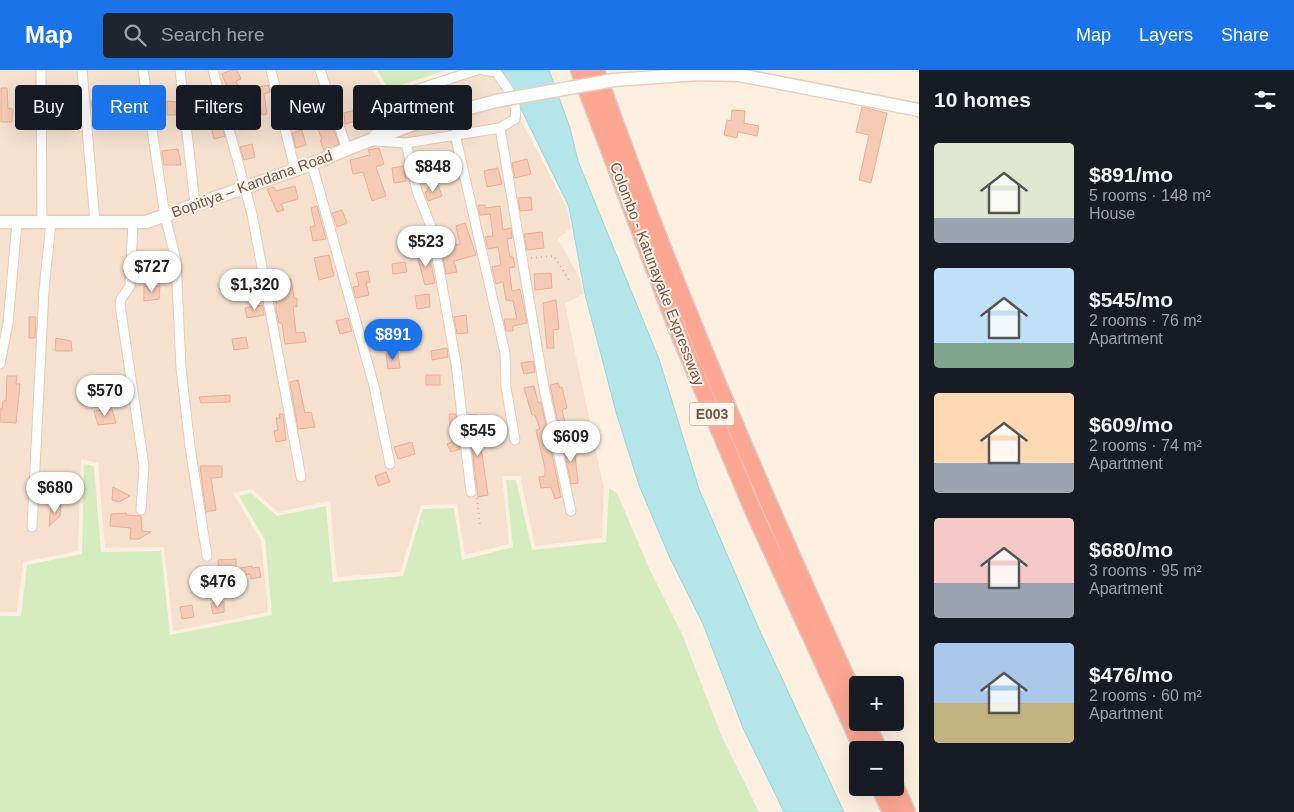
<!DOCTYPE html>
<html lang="en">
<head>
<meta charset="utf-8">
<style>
	body { margin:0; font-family:Arial,sans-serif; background:#20242c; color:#f1f3f6; height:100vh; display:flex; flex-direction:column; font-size:19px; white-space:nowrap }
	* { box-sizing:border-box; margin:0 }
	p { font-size:16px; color:#9ea1a6 }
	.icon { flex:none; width:28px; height:28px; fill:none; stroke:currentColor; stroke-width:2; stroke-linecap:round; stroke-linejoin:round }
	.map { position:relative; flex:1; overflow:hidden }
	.details { display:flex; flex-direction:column; background:#171b24; width:375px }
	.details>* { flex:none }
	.guide { position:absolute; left:15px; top:15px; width:475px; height:45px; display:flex; gap:10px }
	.controls { position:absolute; left:849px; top:606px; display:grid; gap:10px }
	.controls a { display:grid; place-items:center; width:55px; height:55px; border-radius:5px; background:#171b24; box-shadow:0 5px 20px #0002; font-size:25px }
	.price { position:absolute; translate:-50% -42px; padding:0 11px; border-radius:18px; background:#fff; color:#222; font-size:16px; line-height:32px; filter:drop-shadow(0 1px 2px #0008) }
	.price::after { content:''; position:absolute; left:50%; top:30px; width:15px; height:11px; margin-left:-8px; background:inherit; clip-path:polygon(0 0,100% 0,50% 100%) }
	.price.current { background:#1a73e8; color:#fff }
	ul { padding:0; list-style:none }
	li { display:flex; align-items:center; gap:15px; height:125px; padding:0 15px }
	li span { display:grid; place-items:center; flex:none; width:140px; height:100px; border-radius:5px; color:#555 }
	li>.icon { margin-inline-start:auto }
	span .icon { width:60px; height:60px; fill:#fffc; stroke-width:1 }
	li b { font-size:21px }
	h2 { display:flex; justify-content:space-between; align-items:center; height:60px; padding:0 15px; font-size:21px }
	.pill { padding:0 18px; border-radius:5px; background:#171b24; box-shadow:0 5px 20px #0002; font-size:18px; line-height:45px }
	.pill.current { background:#1a73e8; color:#fff }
	header { display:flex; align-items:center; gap:30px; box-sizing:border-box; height:70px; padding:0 25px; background:#1a73e8; color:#fff }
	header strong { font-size:24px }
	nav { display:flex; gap:28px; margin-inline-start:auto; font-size:18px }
	.search { width:350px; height:45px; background:#20242c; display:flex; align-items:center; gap:12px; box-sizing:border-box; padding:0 18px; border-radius:5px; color:#9ea1a6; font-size:19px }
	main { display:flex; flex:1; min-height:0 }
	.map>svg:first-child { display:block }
	.residential { fill:#f6e1cf }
	.green { fill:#d5ecbe }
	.water { fill:#b4e5e9; stroke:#99d6dc }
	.building { fill:#f6cbb6; stroke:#eaaf95 }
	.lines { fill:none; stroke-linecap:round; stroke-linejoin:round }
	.street-casing { stroke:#e3ccbc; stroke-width:11 }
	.secondary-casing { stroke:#eacebb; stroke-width:15 }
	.highway-casing { stroke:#d9cfcb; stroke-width:19 }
	.path { stroke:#daae9a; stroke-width:2; stroke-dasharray:1 4; stroke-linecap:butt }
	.street { stroke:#fff; stroke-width:9 }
	.secondary { stroke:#fff; stroke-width:12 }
	.highway { stroke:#fda692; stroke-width:16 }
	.secondary-bridge-casing { stroke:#eacebb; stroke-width:15; stroke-linecap:butt }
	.secondary-bridge { stroke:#fff; stroke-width:12 }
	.labels { text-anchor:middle; stroke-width:4; stroke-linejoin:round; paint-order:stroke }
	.shield { fill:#fff5e9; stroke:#a08477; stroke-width:1 }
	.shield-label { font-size:14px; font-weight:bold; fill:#775446 }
	.street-label { font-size:15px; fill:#775446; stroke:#fff5e9 }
</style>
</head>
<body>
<header>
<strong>Map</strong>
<div class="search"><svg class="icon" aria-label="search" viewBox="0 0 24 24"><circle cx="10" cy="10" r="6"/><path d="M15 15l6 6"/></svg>Search here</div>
<nav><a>Map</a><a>Layers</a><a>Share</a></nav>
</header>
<main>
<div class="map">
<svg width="919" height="742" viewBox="0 0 919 742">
	<rect width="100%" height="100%" fill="#fef0e1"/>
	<path class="residential" d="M0 0H372L387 23 465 0H498L512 34 567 137 571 158 558 169 580 209 583 224 565 234 604 419 602 468 535 476 520 406H502L509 474 465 485 457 434 421 435 400 502 337 507 330 431 278 442 252 419 233 423 261 471 268 542 173 561 164 477 105 478 98 393 81 389 78 481 23 492 17 542H0Z"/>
	<path class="green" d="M377 0H446L389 19Z
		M84 394 94 396 101 482 161 481 170 565 272 545 265 470 239 426 251 423 277 446 326 436 333 512 403 506 423 439 454 438 462 490 513 477 506 410H516L532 480 606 472 609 418 617 423 649 498 682 564 722 667 759 742H0V546H21L27 495 82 484Z"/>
	<path class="water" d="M502 0H549L570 58 578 91 659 289 699 419 759 559 844 742H784L743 658 703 554 670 488 639 415 616 342 585 224 569 137Z"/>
	<path class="building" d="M231 0H237L241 9 236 11 244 31 234 34 222 4Z
		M268 15 270 22 264 24 267 44 262 45 255 18Z
		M1 18H7L8 38 13 39 12 52H1Z
		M105 28 106 31H113V36L92 38 91 31Z
		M167 31 177 32 178 40H176V45H167Z
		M317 36 323 56 329 54 330 56 332 55 339 74 324 80 320 70 322 69 314 50H310L308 41V38Z
		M374 37 378 47 368 51 367 48 345 54 344 43 355 40 356 44Z
		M862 37 887 43 871 113 859 110 869 65 856 62Z
		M732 40 745 41 744 53 759 56 757 66 738 62 737 68 724 65 727 50 731 51Z
		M221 53 225 66 214 69 211 56Z
		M302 60 306 75 296 78 292 63Z
		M252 74 255 87 244 90 240 77Z
		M379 78 384 94 376 97 386 126 372 131 363 102 353 104 350 90 370 85 368 80Z
		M178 79 181 95H164L162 81Z
		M453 83 456 96 445 100 441 88Z
		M527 89 531 104 515 108 512 93Z
		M404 96 406 111 394 113 392 98Z
		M498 98 502 114 487 117 484 101Z
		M438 115 442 126 428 131 425 122 428 121 427 118Z
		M295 116 298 129 281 134 284 140 277 142 267 119 274 117 276 121Z
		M531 127 532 140 520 141 518 128Z
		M478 135H485V138L500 136 503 160 511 158 512 168 507 169 510 187H513L515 197 509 198 512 221 520 219 527 253 513 256V261H506L504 249H517L513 231 506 230 503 212 496 214 492 197 501 195 498 177 488 179 485 167 493 166 490 144 480 145Z
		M317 136 326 169 313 171 310 157 315 156 311 138Z
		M342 140 347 153 337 157 332 143Z
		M465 153 476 185 454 191 457 202 446 204 441 177 446 176V178L460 174 456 156Z
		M542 162 544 178 527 180 524 164Z
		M429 182 435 213 425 215 417 185Z
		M329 185 334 206 319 210 314 188Z
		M405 192 407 202 393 204 392 194Z
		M368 201 370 212 366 213 369 225 356 228 353 217 359 216 356 203Z
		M551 203 552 218 535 220 534 204Z
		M291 209 294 228H297V237L293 236 296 263 304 262 306 272 285 274 282 253H279L276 240 277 223H274L273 212Z
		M144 216H160L159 229 144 231Z
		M429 224 430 237 417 239 415 226Z
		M556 230 559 259 553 260 554 278H547L543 233Z
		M263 235 264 245 247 248 245 238Z
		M466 245 468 263 457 264 454 247Z
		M29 247H36L35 268H29Z
		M348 248 352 261 340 264 336 251Z
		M391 256 395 269 377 272 374 259Z
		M246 267 248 278 234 280 232 269Z
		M56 268 71 271 72 281H55Z
		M447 278 448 287 432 290 431 281Z
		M398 283 400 298 388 299 386 284Z
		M533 291 535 302 524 304 521 293Z
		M426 305H440V315H426Z
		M7 306H17L16 314H20L16 353 0 352V339H2L3 331H6Z
		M298 310 305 343 311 342 315 357 298 359 290 312Z
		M558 313 560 318 562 317 567 338 562 340 565 352 561 353 562 357 559 358 550 315Z
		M534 316 538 333 541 332 561 427 555 429 551 417 541 418 539 407 545 406V398L536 360 540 359 535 345H532L524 318Z
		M230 325V332L201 333 199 327Z
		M112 339 116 353 98 355 94 341Z
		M279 344H283L286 370 276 372 274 361 278 360 276 348H280Z
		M449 344H456L460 379 451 382 447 374 452 372Z
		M468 345H478V362L480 369H477L482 384 488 425 478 427Z
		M412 372 415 384 398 389 394 377Z
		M574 374 578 413 571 414 563 375Z
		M200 396H222V407L211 408 216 440 206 442Z
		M386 402 390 412 378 416 375 406Z
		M113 417 130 426 119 432 112 430Z
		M51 435 61 436 60 446 49 456Z
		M126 443V445L141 446 142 461 151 462 139 469H130L131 458 110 456 111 444Z
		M236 489V499L252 496V498L259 497 261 507 251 509 250 504 231 508V523H222L223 506H219L218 490Z
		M224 532V542L213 544 211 533Z
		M192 535 194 547 182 549 180 537Z"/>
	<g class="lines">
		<g class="street-casing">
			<path id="street" d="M41 0 42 153
				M82 0 95 152
				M143 0 165 146 176 190 181 298 190 377 207 486
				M180 0 195 134
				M213 0 252 144 301 407
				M271 0 295 100
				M320 0 347 79
				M500 58 544 318 571 441
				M455 64 505 283 506 317 515 370
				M371 69 412 21 477 0
				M375 71 406 73 500 58 515 49C519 31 506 16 496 2L483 0
				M406 73 417 121 430 154 439 198 456 294 471 422
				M312 94 374 316 390 394
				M133 152 130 216 121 229 120 235 144 396 141 440
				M0 294 8 253 17 153
				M32 457 44 220 51 152"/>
		</g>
		<g class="secondary-casing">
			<path id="secondary" d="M614 10 699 4 739 5 919 40
				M0 152H146L312 94 347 79 425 50 496 31"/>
		</g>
		<g class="highway-casing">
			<path id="highway" d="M579 0 677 259 753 440 863 680
				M596 0C673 216 763 425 858 633
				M866 652 879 680
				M895 715 907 742
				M880 718 891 742"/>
		</g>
		<path class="path" d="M531 188 554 186 569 210
			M477 428 480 455"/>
		<use href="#street" class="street"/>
		<use href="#secondary" class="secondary"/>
		<use href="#highway" class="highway"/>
		<g class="secondary-bridge-casing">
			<path id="secondary-bridge" d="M496 31 614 10"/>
		</g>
		<use href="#secondary-bridge" class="secondary-bridge"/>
	</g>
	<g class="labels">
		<rect class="shield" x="689.5" y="332.5" width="45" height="23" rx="4"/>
		<g class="shield-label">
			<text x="712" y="349">E003</text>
		</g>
		<g class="street-label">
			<text transform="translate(252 114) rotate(-20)" y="5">Bopitiya – Kandana Road</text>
			<text transform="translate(657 204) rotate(69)" y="5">Colombo - Katunayake Expressway</text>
		</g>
	</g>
</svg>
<div class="controls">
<a>+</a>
<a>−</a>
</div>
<b class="price" style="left:433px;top:123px">$848</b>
<b class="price" style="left:426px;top:198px">$523</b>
<b class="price" style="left:152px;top:223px">$727</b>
<b class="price" style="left:255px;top:241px">$1,320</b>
<b class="price current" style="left:393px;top:291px">$891</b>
<b class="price" style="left:105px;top:347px">$570</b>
<b class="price" style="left:478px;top:387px">$545</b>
<b class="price" style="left:571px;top:393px">$609</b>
<b class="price" style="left:55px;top:444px">$680</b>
<b class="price" style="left:218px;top:538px">$476</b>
<div class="guide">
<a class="pill">Buy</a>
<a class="pill current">Rent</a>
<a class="pill">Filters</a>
<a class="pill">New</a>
<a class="pill">Apartment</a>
</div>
</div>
<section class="details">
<h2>10 homes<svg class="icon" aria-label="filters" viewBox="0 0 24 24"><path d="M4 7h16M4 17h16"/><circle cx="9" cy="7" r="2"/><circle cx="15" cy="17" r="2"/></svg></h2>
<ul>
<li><span style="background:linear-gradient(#dfe7d0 75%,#9aa5b1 0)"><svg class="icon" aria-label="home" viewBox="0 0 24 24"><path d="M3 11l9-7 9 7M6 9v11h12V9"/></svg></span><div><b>$891/mo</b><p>5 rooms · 148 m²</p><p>House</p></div></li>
<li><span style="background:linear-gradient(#bfe0f5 75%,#7fa58c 0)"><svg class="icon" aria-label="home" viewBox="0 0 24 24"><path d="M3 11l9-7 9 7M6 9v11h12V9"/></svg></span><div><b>$545/mo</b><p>2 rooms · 76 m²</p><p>Apartment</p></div></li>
<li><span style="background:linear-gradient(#ffd9b3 70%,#9aa5b1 0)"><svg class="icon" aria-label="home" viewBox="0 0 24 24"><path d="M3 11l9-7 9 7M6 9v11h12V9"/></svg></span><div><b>$609/mo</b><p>2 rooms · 74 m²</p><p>Apartment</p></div></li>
<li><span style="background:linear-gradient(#f6c9c9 65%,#9aa5b1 0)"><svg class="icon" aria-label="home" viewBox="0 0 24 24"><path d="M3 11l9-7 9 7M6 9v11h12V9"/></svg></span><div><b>$680/mo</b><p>3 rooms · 95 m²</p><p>Apartment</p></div></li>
<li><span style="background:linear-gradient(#a9c7e8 60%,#c2b280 0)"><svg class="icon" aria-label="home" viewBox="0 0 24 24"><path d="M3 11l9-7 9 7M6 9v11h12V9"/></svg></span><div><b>$476/mo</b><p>2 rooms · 60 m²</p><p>Apartment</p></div></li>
</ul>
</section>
</main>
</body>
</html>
